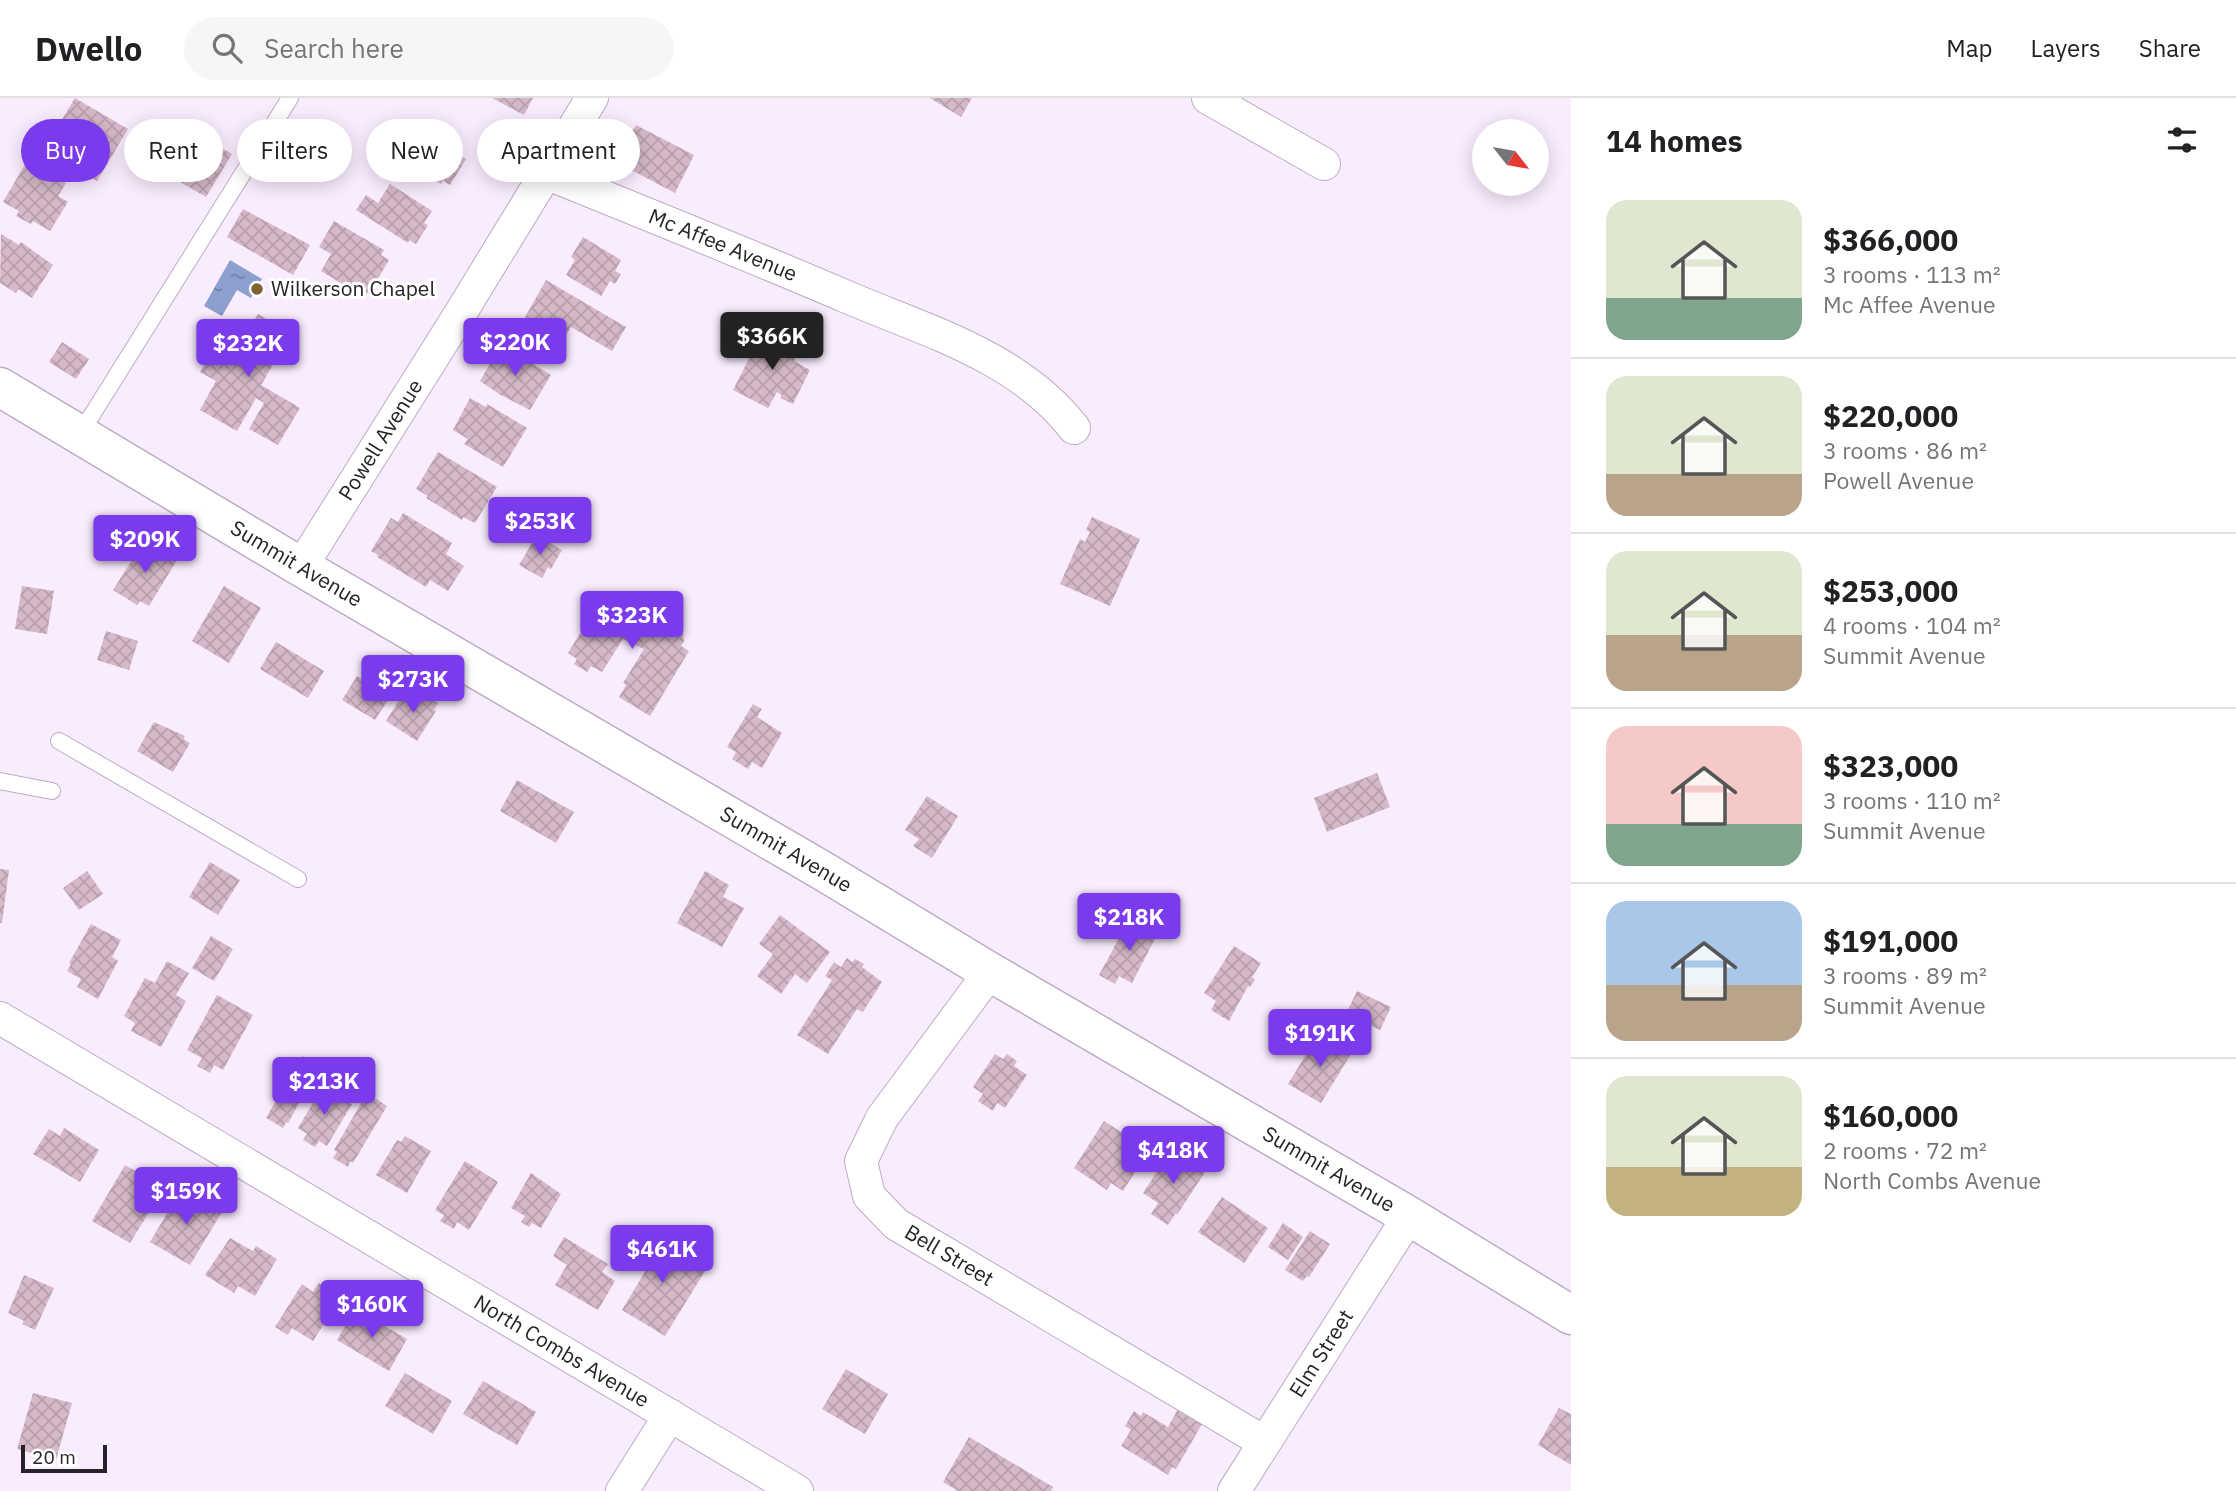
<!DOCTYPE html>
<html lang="en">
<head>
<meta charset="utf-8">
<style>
	body { margin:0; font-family:"IBM Plex Sans",sans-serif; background:#f6f6f6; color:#202124; height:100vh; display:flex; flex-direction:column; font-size:26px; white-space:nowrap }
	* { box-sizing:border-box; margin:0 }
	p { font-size:23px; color:#757577 }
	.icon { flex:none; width:38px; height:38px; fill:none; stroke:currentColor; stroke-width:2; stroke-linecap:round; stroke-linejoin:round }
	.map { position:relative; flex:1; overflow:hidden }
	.side { display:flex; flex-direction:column; background:#fff; width:665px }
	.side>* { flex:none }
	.top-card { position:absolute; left:21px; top:21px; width:665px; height:63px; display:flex; gap:14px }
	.needle { width:46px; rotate:121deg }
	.buttons { position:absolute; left:1472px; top:21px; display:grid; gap:14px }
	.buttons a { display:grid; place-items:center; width:77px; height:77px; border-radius:50%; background:#fff; box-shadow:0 4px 18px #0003; font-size:35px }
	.scale { position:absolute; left:21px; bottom:18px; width:86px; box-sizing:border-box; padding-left:7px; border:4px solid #272129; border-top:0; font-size:19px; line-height:24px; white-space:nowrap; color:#272129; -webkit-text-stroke:5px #fff; paint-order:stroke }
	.price { position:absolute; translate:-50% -60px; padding:0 16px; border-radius:7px; background:#7c3aed; color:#fff; font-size:23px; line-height:46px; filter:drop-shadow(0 2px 4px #0008) }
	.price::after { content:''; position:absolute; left:50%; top:42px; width:21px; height:16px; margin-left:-10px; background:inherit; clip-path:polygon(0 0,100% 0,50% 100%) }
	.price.current { background:#222; color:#fff }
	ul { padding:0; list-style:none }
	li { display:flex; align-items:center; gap:21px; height:175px; padding:0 35px }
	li+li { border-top:2px solid #e0e0e0 }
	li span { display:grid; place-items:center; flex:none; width:196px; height:140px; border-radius:21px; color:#555 }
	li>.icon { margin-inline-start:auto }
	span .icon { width:84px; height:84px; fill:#fffc; stroke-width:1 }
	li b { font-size:30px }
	h2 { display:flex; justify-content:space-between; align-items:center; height:84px; padding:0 35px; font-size:30px }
	.chip { padding:0 24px; border-radius:32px; background:#fff; box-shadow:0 4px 18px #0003; font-size:24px; line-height:63px }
	.chip.current { background:#7c3aed; color:#fff }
	header { display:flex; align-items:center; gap:42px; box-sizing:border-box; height:98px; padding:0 35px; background:#fff; border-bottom:2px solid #e0e0e0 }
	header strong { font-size:33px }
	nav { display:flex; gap:38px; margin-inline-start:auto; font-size:24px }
	.search { width:490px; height:63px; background:#f6f6f6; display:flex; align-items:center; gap:18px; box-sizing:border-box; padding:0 24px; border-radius:38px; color:#757577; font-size:26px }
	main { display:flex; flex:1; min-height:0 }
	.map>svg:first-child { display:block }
	.water { fill:url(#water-ripples) }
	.building { fill:url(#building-cross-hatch) }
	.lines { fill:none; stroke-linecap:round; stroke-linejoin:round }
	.service-casing { stroke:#bdacc3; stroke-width:18 }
	.minor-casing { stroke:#bdacc3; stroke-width:34 }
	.tertiary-casing { stroke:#bdacc3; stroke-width:41 }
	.service { stroke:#fff; stroke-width:16 }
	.minor { stroke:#fff; stroke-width:32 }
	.tertiary { stroke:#fff; stroke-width:38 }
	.poi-dot { fill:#7c6434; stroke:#fff; stroke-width:2.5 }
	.labels { text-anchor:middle; stroke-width:6; stroke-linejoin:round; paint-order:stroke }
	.street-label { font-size:21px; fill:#272129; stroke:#fff }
	.poi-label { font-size:21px; fill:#272129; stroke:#fff; text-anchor:start }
</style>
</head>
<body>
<header>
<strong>Dwello</strong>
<div class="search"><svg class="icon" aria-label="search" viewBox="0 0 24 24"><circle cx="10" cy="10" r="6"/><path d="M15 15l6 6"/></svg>Search here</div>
<nav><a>Map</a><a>Layers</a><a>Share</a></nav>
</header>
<main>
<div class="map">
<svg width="1571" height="1393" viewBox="0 0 1571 1393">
	<defs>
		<pattern id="water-ripples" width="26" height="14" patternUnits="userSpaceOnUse" patternTransform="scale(1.75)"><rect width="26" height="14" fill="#8c9fce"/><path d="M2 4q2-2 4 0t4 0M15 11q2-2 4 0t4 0" fill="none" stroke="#7281a7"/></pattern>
		<pattern id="building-cross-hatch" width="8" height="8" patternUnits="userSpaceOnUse" patternTransform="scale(1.75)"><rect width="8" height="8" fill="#d5b9c9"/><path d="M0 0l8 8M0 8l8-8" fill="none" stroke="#b79fad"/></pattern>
	</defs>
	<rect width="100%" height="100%" fill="#faecff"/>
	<path class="water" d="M230 162 262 181 251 200 237 192 222 218 204 208Z"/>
	<path class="building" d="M75 0 128 31 97 83 44 51Z
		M492 0H533L524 17Z
		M930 0H972L961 19Z
		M411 21 462 53 459 57 466 61 450 87 443 83 441 86 390 55Z
		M636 27 694 57 675 95 616 64Z
		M195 35 232 56 206 99 170 78Z
		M27 63 66 85 58 98 68 104 50 133 33 123 31 126 16 118 19 113 3 104Z
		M390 86 432 113 424 125 428 127 416 146 409 142 408 145 356 112 366 97 378 105Z
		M243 111 310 147 293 177 227 139Z
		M334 123 384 152 381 157 389 162 369 196 360 191 357 195 321 173 331 156 319 149Z
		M1 136 19 147 21 144 53 167 32 200 18 191 16 195 0 185Z
		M583 139 621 162 615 173 621 176 615 186 610 183 601 198 566 177 575 162 571 159Z
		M546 182 626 229 612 253 571 229 562 243 558 240 548 257 525 244 535 227 524 221Z
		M258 216 292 235 261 287 300 310 278 347 249 331 264 305 256 300 237 333 200 312 216 283 200 274 228 226 246 237Z
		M763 233 800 251 794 263 810 272 793 306 780 300 782 297 777 294 768 310 733 292Z
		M62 244 89 261 76 281 49 264Z
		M501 247 551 277 530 312 499 296 480 283Z
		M470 300 486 309 487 306 527 330 503 369 464 346 468 341 453 332Z
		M438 354 497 389 475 425 463 419 462 422 426 400 428 398 416 391Z
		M403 415 452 445 446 456 464 468 448 493 430 482 426 489 377 459 378 457 371 453 391 420 398 424Z
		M1092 419 1140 441 1110 508 1060 486 1080 441 1085 444 1090 434 1086 432Z
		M537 437 562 452 551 471 548 469 542 480 519 467Z
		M144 443 177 462 149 508 140 503 137 507 113 492Z
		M22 488 54 493 47 536 15 531Z
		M224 488 261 510 229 565 192 543Z
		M643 494 659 504 641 535 650 540 655 532 663 537 666 532 674 530 683 535 684 543 681 548 689 553 650 618 619 599 626 587 623 585 644 551 623 541 602 574 591 568 587 574 574 566 577 561 568 555 599 504 627 521Z
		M106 533 138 543 129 572 97 562Z
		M276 544 324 573 308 600 260 571Z
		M357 578 390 599 375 622 342 602Z
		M404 594 415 601 419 594 438 605 434 612 436 613 417 643 386 623Z
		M753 606 762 611 757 619 782 635 762 670 752 664 748 671 732 661 736 654 727 649Z
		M154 624 185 638 183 641 190 645 173 674 137 653Z
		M1377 675 1390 709 1327 734 1314 700Z
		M517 682 574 714 556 745 500 713Z
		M927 698 958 718 932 760 913 748 919 741 905 732Z
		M210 764 240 782 218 817 189 799Z
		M0 771 9 772 2 825H0Z
		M87 773 103 796 79 812 63 790Z
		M705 773 729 787 723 799 744 810 722 849 677 825Z
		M780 817 830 854 807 885 795 876 781 896 757 878 773 856 759 846Z
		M1130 820 1158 835 1132 885 1119 878 1115 886 1099 877Z
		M91 826 121 842 112 859 118 863 98 901 77 889 81 881 67 873 71 866 69 865Z
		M211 838 233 851 214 883 192 870Z
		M1234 848 1261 865 1252 879 1255 882 1250 889 1248 888 1229 923 1211 912 1216 903 1204 895Z
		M847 860 852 864 855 861 864 866 862 869 882 884 863 914 857 911 828 956 797 937 832 882 825 878 834 864 841 869Z
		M167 863 189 875 176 897 186 903 161 949 131 933 135 925 124 918 145 880 155 885Z
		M1357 893 1391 909 1380 932 1346 916Z
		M217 897 253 917 223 972 214 967 210 975 197 968 202 960 187 952Z
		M1318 937 1351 956 1321 1005 1288 986Z
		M995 956 1003 961 1007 956 1017 963 1014 968 1027 977 1005 1010 997 1005 993 1013 978 1003 983 996 973 989Z
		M303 958 320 968 288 1025 286 1024 283 1030 266 1020 286 985 283 983 291 968 296 971Z
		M323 988 352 1006 327 1048 319 1043 315 1049 303 1042 307 1036 298 1030Z
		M367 995 387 1008 353 1065 350 1063 348 1069 333 1060 337 1054 334 1052Z
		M1104 1023 1149 1052 1123 1093 1111 1085 1107 1092 1074 1070Z
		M64 1030 99 1052 80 1084 33 1056 49 1031 60 1038Z
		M405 1038 431 1053 407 1095 376 1077 397 1042 401 1044Z
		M1170 1054 1188 1065 1191 1061 1207 1071 1177 1117 1176 1115 1168 1127 1151 1116 1158 1105 1143 1095Z
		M465 1063 498 1084 469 1132 457 1124 454 1131 440 1123 444 1117 435 1112Z
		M125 1067 164 1090 130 1145 92 1123Z
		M531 1075 561 1096 541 1130 532 1125 529 1129 521 1124 525 1118 511 1110Z
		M182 1090 222 1114 190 1167 150 1144Z
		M1222 1099 1268 1130 1244 1165 1198 1134Z
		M1283 1125 1303 1139 1288 1162 1268 1149Z
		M1310 1133 1330 1146 1309 1179 1307 1178 1303 1183 1285 1172Z
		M649 1136 707 1170 665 1238 622 1212 646 1172 633 1164Z
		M564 1139 608 1166 602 1174 615 1183 598 1212 555 1187 567 1167 553 1158Z
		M230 1140 253 1153 256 1148 277 1161 255 1198 238 1188 234 1195 205 1177Z
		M24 1177 54 1190 35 1232 22 1226 24 1223 8 1215Z
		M319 1185 330 1192 325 1199 336 1207 313 1243 292 1230 288 1237 275 1229 302 1186 313 1194Z
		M355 1211 407 1241 389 1273 337 1242Z
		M846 1271 888 1296 865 1336 822 1311Z
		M405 1275 452 1303 433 1336 385 1308Z
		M483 1283 536 1314 517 1347 463 1316Z
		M33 1295 72 1305 56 1362 17 1351Z
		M1559 1310 1571 1316V1367L1538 1347Z
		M1178 1311 1202 1326 1176 1371 1172 1369 1168 1377 1121 1348 1131 1332 1125 1328 1134 1313 1141 1318 1143 1314 1168 1329Z
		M969 1339 1053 1389 1051 1393H958L943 1384Z"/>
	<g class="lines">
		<g class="service-casing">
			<path id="service" d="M80 336 290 0
				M59 643 298 781
				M0 683 52 693"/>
		</g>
		<g class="minor-casing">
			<g id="minor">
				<path d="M1208 0 1324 66"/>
				<path id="s1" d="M546 75C646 116 747 156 847 199 927 233 1019 259 1074 330"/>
				<path id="s2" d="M301 469 460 216 592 0"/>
				<path id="s3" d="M990 874 882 1020 861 1063 869 1098 896 1126 1264 1344"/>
				<path id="s4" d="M0 920 797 1393"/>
				<path d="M622 1393 670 1317"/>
				<path id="s5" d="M1234 1393 1409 1118"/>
			</g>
		</g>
		<g class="tertiary-casing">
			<g id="tertiary">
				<path id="s6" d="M0 289 301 469 823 773 990 874 1409 1118 1571 1217"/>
			</g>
		</g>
		<use href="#service" class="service"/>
		<use href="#minor" class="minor"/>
		<use href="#tertiary" class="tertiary"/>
	</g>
	<circle class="poi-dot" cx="257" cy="191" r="7"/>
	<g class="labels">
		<g class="street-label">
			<text dy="7" stroke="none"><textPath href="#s1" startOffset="191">Mc Affee Avenue</textPath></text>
			<text dy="7" stroke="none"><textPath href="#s2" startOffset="150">Powell Avenue</textPath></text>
			<text dy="7" stroke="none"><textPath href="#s6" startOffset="345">Summit Avenue</textPath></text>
			<text dy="7" stroke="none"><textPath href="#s6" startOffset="912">Summit Avenue</textPath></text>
			<text dy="7" stroke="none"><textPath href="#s6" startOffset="1542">Summit Avenue</textPath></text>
			<text dy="7" stroke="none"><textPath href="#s3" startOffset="366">Bell Street</textPath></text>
			<text dy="7" stroke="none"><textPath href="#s4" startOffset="653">North Combs Avenue</textPath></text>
			<text dy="7" stroke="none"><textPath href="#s5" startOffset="163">Elm Street</textPath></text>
		</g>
		<g class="poi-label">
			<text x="271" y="198">Wilkerson Chapel</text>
		</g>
	</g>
</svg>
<div class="buttons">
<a><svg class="needle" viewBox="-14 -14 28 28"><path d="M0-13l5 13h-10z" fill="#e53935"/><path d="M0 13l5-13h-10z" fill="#757577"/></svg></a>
</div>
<div class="scale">20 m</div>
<b class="price current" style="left:772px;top:274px">$366K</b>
<b class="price" style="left:515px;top:280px">$220K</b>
<b class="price" style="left:248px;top:281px">$232K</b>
<b class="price" style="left:540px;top:459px">$253K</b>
<b class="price" style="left:145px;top:477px">$209K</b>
<b class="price" style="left:632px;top:553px">$323K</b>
<b class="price" style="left:413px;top:617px">$273K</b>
<b class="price" style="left:1129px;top:855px">$218K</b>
<b class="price" style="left:1320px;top:971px">$191K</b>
<b class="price" style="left:324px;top:1019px">$213K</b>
<b class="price" style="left:1173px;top:1088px">$418K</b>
<b class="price" style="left:186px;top:1129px">$159K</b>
<b class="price" style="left:662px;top:1187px">$461K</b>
<b class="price" style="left:372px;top:1242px">$160K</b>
<div class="top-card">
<a class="chip current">Buy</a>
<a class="chip">Rent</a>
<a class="chip">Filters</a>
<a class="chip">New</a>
<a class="chip">Apartment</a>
</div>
</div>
<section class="side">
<h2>14 homes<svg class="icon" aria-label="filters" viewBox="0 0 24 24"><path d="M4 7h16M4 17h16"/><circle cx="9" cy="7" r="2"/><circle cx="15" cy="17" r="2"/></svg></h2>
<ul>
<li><span style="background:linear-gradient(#dfe7d0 70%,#7fa58c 0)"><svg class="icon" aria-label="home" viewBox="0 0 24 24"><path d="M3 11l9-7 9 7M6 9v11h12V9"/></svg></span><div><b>$366,000</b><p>3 rooms · 113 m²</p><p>Mc Affee Avenue</p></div></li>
<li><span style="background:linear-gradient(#dfe7d0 70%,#b9a48a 0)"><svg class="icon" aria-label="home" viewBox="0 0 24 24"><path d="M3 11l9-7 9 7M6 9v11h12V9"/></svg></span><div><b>$220,000</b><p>3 rooms · 86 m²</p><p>Powell Avenue</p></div></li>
<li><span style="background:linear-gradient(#dfe7d0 60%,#b9a48a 0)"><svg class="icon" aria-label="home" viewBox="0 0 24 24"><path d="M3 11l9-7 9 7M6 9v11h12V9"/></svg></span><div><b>$253,000</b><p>4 rooms · 104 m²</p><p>Summit Avenue</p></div></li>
<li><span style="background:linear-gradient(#f6c9c9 70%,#7fa58c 0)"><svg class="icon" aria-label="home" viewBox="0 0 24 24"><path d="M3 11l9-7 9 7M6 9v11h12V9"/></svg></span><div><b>$323,000</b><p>3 rooms · 110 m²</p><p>Summit Avenue</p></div></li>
<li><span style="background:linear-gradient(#a9c7e8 60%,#b9a48a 0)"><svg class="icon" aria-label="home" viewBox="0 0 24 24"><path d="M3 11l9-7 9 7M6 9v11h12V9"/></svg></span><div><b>$191,000</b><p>3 rooms · 89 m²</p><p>Summit Avenue</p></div></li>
<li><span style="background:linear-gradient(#dfe7d0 65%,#c2b280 0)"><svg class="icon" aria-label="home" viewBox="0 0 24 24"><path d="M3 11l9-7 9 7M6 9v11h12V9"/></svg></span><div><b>$160,000</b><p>2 rooms · 72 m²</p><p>North Combs Avenue</p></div></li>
</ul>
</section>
</main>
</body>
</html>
